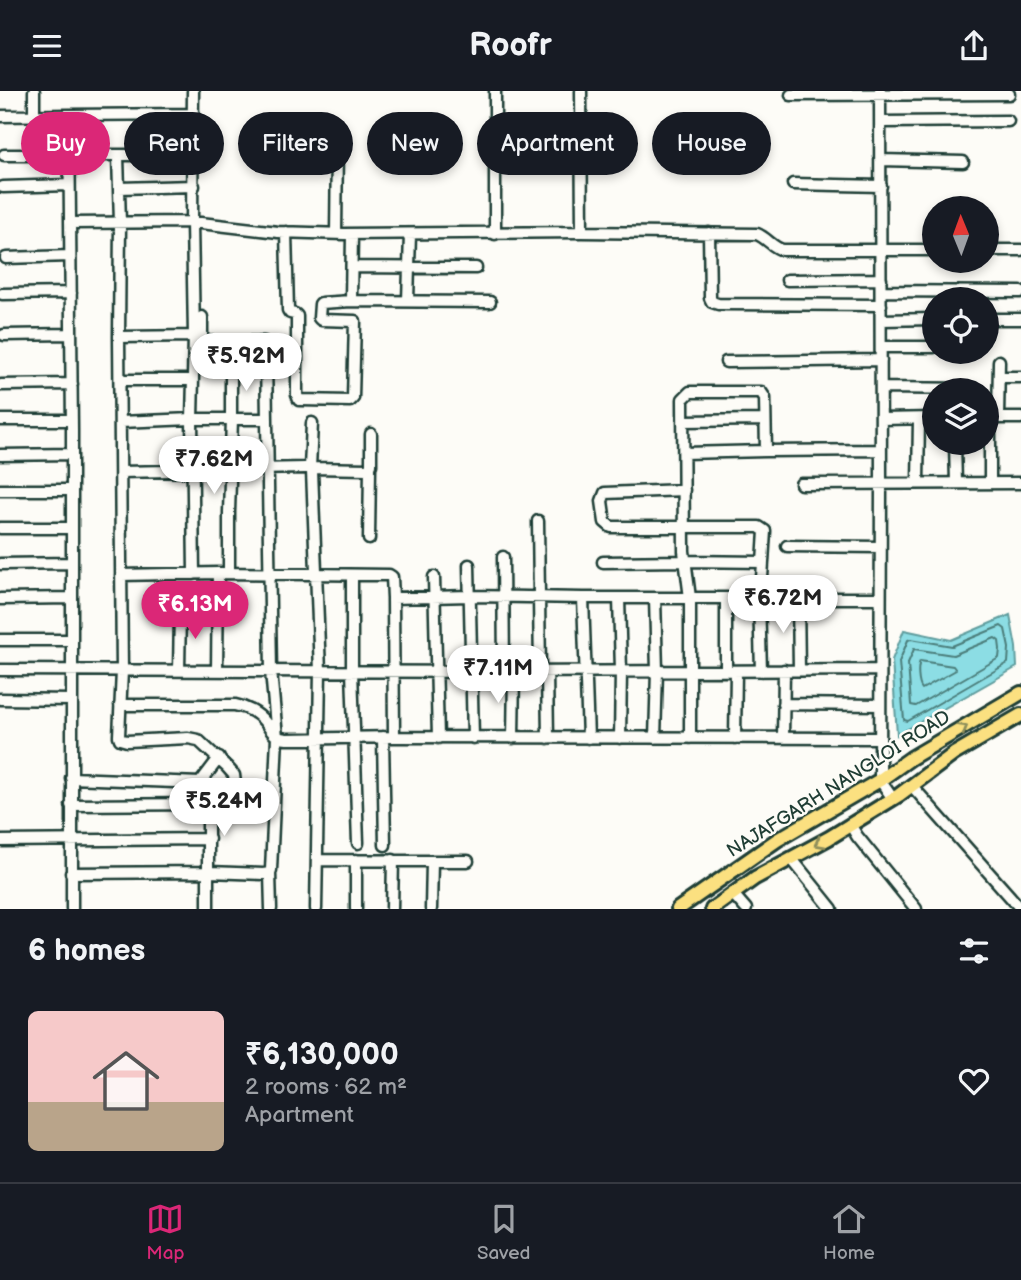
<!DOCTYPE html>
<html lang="en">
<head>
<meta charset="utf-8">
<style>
	body { margin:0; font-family:"Balsamiq Sans",sans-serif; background:#20242c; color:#f1f3f6; height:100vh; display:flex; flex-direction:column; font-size:26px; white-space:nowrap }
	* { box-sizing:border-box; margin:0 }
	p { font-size:23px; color:#9ea1a6 }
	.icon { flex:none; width:38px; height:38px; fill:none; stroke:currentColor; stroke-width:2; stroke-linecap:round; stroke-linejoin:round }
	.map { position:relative; height:818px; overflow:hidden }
	.sheet { display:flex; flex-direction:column; background:#171b24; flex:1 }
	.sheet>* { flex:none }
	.guide { position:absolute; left:21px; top:21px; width:980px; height:63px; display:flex; gap:14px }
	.needle { width:46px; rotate:359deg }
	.tools { position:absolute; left:922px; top:105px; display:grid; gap:14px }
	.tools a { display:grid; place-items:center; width:77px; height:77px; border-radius:50%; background:#171b24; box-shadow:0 4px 10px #0003; font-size:35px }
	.price { position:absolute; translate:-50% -60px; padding:0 16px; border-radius:24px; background:#fff; color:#222; font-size:23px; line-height:46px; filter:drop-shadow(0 2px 4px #0008) }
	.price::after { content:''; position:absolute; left:50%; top:42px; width:21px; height:16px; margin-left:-10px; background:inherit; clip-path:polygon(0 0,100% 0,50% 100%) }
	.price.active { background:#db2777; color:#fff }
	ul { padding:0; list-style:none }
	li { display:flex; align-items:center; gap:21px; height:175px; padding:0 28px }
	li+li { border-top:2px solid #363941 }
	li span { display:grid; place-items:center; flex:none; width:196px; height:140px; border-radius:10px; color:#555 }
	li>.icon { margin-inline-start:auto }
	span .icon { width:84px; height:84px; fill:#fffc; stroke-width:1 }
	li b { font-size:30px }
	h2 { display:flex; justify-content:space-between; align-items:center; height:84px; padding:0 28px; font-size:30px }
	.pill { padding:0 24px; border-radius:32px; background:#171b24; box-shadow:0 4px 10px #0003; font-size:24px; line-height:63px }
	.pill.active { background:#db2777; color:#fff }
	header { display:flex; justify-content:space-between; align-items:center; height:91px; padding:0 28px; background:#171b24; font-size:32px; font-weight:800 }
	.dock { display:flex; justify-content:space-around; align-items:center; height:98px; border-top:2px solid #363941; background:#171b24; font-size:19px; color:#9ea1a6 }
	.dock a { display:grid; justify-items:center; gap:4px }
	.dock .active { color:#db2777 }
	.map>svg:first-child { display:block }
	.water { fill:#8cdde4; stroke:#609d9e; stroke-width:2 }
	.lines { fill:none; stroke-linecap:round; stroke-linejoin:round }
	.shore { stroke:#4b7d7a; stroke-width:2 }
	.minor-casing { stroke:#1f3d34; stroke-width:15 }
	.major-casing { stroke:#1f3d34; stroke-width:18 }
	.minor { stroke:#fdfcf7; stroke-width:10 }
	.major { stroke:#fbe080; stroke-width:12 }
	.oneway { stroke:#8d8e5a }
	.labels { text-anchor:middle; stroke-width:5; stroke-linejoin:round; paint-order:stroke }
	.street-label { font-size:19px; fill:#1f3d34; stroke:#fdfcf7 }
</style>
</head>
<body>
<header><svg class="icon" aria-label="menu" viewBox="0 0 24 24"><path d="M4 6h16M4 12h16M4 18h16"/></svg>Roofr<svg class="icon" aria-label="share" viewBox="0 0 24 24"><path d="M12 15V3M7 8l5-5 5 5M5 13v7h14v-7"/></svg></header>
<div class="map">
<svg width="1021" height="818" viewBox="0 0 1021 818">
	<rect width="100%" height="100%" fill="#fdfcf7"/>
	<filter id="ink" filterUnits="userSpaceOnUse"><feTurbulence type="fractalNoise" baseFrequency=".0143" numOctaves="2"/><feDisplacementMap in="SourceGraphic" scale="14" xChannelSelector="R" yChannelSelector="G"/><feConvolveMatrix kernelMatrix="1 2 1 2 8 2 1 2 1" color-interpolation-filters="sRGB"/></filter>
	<g filter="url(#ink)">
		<path class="water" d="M1010 524 1016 556 1017 576 897 644 892 569 904 539 951 549Z"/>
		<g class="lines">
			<path class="shore" d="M1001 535 1005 538 1009 557 1008 572 908 630 904 629 899 571 908 549 911 548 952 555Z
				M995 547 999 550 1000 558 999 567 916 615 911 614 908 572 914 558 953 564Z
				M920 570 953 575 956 579 922 598C918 593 917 577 920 570Z"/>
			<g class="minor-casing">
				<path id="minor" d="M34 0V24
					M193 0 192 131 194 245 192 328 194 483
					M581 0 582 141
					M880 0 881 392 880 689 893 708
					M791 4 1009 3
					M69 24 194 23
					M0 25 69 24 72 338V818
					M881 31 1008 30
					M4 64H194
					M118 65 120 132 119 246 122 580 119 645 120 648 127 650 188 647 198 649 227 676 234 684 236 701
					M881 69 963 71
					M793 93 881 95
					M3 96 69 94
					M119 97 194 95
					M70 132 192 131 278 141 344 143 582 141 757 143C767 147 773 157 783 159H934
					M286 141 288 219 290 222 295 223 297 225V304L299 309H301L350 310 353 307 355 230 321 229 319 227 320 213 321 212 351 210 490 211
					M709 142 710 207 712 211 718 213 881 214
					M336 143 337 54
					M495 143V0
					M987 159H1021
					M6 167 70 165
					M352 176 476 177
					M787 189 881 188
					M881 200 1021 201
					M2 203 71 202
					M351 210 352 143
					M408 210 410 143
					M202 226V251
					M987 228H1021
					M881 229 934 228
					M4 244 71 243
					M119 246 194 245
					M194 251H264
					M881 256H934
					M726 271 881 269
					M231 275V328
					M999 286H1021
					M120 289H193
					M1 294 72 293
					M881 297 975 298
					M995 327H1021
					M998 327 999 270
					M881 328 934 327
					M0 329H72
					M683 330 765 329
					M120 331 192 328H267
					M312 332 310 377 368 378 371 374V343
					M955 352 956 392
					M684 362 766 360
					M0 364 72 363
					M121 381 305 377H310L312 380 320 580 316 818
					M918 392 919 328
					M990 392V327
					M801 393 1021 392
					M0 399H72
					M684 399 605 402 602 410 605 431 611 436H759L765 440 761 503
					M538 430 540 581
					M0 437H71
					M369 448 370 377
					M787 455 880 456
					M503 466 504 580
					M603 471 685 470 763 471
					M0 473 71 472
					M469 474 473 647
					M229 482V421L232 328
					M121 484 218 482 389 484 392 486 393 507 394 646
					M352 484V580L358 752
					M434 486 438 647
					M393 507 470 505 583 507H880
					M583 507 588 647
					M619 507 621 580 620 647
					M655 507 657 580 655 647
					M759 507 761 580
					M798 507 799 579
					M0 508 71 507
					M0 549H71
					M0 579 514 581 880 579
					M179 580 180 519
					M217 580 218 482
					M726 580V507
					M547 581 548 647
					M0 608 71 609
					M783 613 880 614
					M120 614H235C246 616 258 622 265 631 273 641 274 647 287 648L394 646 880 647
					M383 646 385 754
					M513 647 514 581
					M690 647V507L684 460 683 308 690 301H761L765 307 766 360 881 359
					M735 647 736 580
					M783 647 784 579
					M71 687 200 692 219 667
					M912 695 1021 818
					M71 714 208 713V818
					M850 733 857 745 916 818
					M0 750 209 748
					M791 767 832 818
					M317 769 468 770
					M71 782 209 781 263 783 270 782 271 779 277 646 271 580 266 267
					M270 782 271 818
					M733 803 746 818
					M356 818V769
					M392 818 393 769
					M431 818 432 770"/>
			</g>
			<g class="major-casing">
				<path id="major" d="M678 818 777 749 880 689 911 667 1021 602
					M712 818 755 787 829 747 899 704 954 663 1021 624"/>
			</g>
			<use href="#minor" class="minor"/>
			<use href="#major" class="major"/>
		</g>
		<defs><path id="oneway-chevron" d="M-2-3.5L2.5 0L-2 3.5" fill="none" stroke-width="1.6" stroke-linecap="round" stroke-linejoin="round" transform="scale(1.75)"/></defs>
		<g class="oneway">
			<use href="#oneway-chevron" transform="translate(963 637) rotate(-31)"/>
			<use href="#oneway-chevron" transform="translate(819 752) rotate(152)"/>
		</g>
	</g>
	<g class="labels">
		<g class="street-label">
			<text transform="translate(838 692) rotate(-32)" y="7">NAJAFGARH NANGLOI ROAD</text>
		</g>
	</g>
</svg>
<div class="tools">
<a><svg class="needle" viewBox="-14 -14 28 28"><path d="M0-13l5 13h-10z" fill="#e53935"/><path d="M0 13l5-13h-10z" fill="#9ea1a6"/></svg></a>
<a><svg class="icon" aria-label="locate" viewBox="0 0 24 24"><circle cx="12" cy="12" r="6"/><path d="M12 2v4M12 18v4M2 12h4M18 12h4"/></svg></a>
<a><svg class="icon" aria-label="layers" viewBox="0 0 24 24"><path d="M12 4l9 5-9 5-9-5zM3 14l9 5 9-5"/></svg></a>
</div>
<b class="price" style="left:246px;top:302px">₹5.92M</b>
<b class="price" style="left:214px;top:405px">₹7.62M</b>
<b class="price" style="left:783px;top:544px">₹6.72M</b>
<b class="price active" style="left:195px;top:550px">₹6.13M</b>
<b class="price" style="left:498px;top:614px">₹7.11M</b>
<b class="price" style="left:224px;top:747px">₹5.24M</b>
<div class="guide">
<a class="pill active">Buy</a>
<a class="pill">Rent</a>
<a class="pill">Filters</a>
<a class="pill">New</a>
<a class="pill">Apartment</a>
<a class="pill">House</a>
</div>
</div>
<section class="sheet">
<h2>6 homes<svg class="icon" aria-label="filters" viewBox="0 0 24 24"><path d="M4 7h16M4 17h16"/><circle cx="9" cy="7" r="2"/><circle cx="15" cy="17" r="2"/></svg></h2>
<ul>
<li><span style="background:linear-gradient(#f6c9c9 65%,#b9a48a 0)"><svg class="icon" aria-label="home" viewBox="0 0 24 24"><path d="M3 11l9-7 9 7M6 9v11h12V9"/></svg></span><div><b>₹6,130,000</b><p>2 rooms · 62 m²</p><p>Apartment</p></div><svg class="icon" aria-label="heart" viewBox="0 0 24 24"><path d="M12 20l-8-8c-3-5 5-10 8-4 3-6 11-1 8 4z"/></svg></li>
</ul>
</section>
<nav class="dock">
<a class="active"><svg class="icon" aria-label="map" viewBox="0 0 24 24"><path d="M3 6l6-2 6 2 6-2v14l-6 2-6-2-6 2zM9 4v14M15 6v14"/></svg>Map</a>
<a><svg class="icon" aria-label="saved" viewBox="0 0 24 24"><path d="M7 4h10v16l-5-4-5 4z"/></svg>Saved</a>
<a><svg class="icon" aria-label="home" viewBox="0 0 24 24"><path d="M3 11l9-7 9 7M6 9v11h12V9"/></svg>Home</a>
</nav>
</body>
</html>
